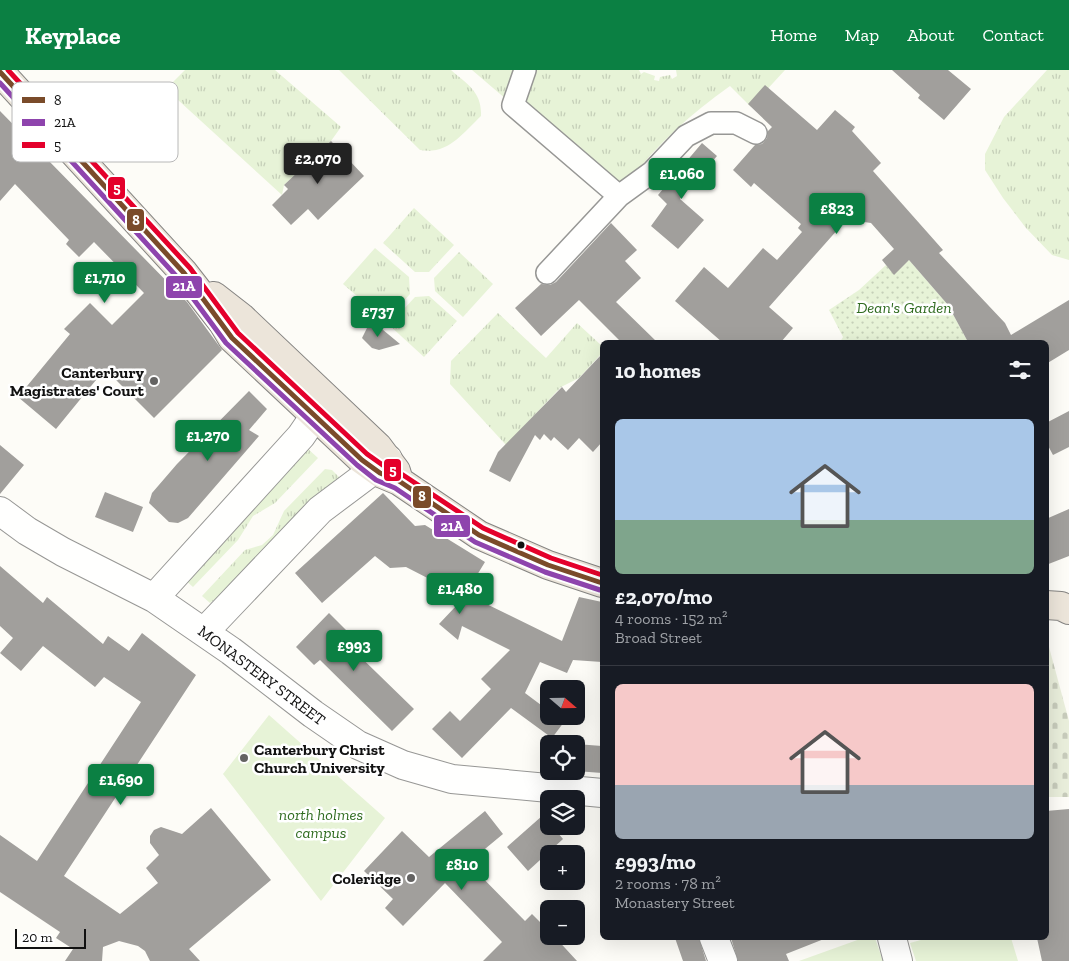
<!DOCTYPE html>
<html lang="en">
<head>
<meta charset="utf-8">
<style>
	body { margin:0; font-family:"Zilla Slab",serif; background:#242831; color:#f1f3f6; height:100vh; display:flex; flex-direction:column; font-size:19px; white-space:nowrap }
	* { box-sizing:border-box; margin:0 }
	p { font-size:16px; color:#9ea1a6 }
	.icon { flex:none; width:28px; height:28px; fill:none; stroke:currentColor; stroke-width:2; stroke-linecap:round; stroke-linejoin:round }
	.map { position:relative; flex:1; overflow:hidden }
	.side { position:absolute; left:600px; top:270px; width:449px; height:600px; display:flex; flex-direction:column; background:#171b24; border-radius:8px; box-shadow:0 5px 20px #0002 }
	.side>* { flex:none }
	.needle { width:32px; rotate:110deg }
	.controls { position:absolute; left:540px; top:610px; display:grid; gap:10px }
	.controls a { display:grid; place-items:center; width:45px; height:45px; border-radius:8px; background:#171b24; box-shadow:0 5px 20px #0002; font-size:25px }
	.scale { position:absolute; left:15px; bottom:12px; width:71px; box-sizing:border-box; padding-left:5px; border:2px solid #111; border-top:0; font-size:14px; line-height:18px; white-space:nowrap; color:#111; -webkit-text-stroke:4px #fff; paint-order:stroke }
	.price { position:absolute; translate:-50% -42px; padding:0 11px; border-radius:5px; background:#0b8043; color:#fff; font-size:16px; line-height:32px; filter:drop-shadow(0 1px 2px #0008) }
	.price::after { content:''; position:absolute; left:50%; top:30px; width:15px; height:11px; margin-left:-8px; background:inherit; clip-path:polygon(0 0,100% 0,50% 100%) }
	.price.selected { background:#222; color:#fff }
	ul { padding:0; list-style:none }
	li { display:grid; align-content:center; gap:10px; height:265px; padding:0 15px }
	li+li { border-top:1px solid #363941 }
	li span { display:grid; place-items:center; height:155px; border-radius:8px; color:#555 }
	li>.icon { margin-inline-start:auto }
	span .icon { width:90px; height:90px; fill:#fffc; stroke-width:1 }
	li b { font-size:21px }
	h2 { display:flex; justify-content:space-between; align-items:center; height:60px; padding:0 15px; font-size:21px }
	header { display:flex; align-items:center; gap:30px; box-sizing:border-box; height:70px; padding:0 25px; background:#0b8043; color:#fff }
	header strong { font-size:24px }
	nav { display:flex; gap:28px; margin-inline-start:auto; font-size:18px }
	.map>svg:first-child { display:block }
	.grass { fill:url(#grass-tufts) }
	.cemetery { fill:url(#cemetery-stones) }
	.park { fill:#e7f3d7 }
	.garden { fill:url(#garden-dots) }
	.building { fill:#a19f9c }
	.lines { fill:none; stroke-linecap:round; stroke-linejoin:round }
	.pedestrian-casing { stroke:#979795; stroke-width:24 }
	.minor-casing { stroke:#979795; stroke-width:30 }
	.trunk-casing { stroke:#858482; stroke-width:30 }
	.pedestrian { stroke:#fffffe; stroke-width:21 }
	.minor { stroke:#fffffe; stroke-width:28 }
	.trunk { stroke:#ece5da; stroke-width:28 }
	.bus-1-casing { stroke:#fff; stroke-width:9 }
	.bus-2-casing { stroke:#fff; stroke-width:9 }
	.bus-3-casing { stroke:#fff; stroke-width:9 }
	.bus-1 { stroke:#7a4b2a; stroke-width:5 }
	.bus-2 { stroke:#8e44ad; stroke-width:5 }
	.bus-3 { stroke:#e4002b; stroke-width:5 }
	.poi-dot { fill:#646362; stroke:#fff; stroke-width:2 }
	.bus-dot { fill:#111; stroke:#fff; stroke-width:2 }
	.labels { text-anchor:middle; stroke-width:5; stroke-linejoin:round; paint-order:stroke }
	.park-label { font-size:16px; font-style:italic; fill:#2f6b1f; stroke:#fff }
	.poi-label { font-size:16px; font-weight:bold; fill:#111; stroke:#fff; text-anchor:end }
	.street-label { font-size:16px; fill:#111; stroke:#fff }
	.key { fill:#fff; stroke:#b8b8b8; stroke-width:1 }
	.key-label { font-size:14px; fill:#111 }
	.line-badge { stroke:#fff; stroke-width:2 }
	.badge-label { font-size:14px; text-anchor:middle; font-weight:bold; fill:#fff }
</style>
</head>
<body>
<header>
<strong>Keyplace</strong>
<nav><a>Home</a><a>Map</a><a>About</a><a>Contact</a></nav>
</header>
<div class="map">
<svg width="1069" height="891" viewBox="0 0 1069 891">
	<defs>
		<pattern id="grass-tufts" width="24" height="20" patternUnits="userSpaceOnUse" patternTransform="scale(1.25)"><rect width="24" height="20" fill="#e7f3d7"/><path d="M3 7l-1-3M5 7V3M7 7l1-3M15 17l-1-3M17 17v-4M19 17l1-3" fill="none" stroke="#c5cfb8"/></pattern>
		<pattern id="cemetery-stones" width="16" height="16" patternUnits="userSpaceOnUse" patternTransform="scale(1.25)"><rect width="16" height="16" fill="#e9eedb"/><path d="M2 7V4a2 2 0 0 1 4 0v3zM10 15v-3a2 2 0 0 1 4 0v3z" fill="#c7cbbb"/></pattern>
		<pattern id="garden-dots" width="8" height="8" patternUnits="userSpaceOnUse" patternTransform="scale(1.25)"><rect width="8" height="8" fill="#e7f3d7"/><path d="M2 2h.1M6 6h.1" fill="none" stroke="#c5cfb8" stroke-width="1.8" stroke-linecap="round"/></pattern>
	</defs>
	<rect width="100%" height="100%" fill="#fdfcf7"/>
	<path class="grass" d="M185 0H275L341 57 331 71 284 115 282 125 166 19Z
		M339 0H451C468 15 482 22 481 46 462 64 448 85 420 80Z
		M472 0H639L641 4 644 2 655 6 654 10 659 11 660 7 670 5 672 9 677 6 676 0H785L751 37 730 16C691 44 658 73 629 111L606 115Z
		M1047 0H1069V190L1052 185 1026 158 1003 128 985 100V84L1004 47Z
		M414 138 454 175 429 202H415L383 173Z
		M375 178 409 207 410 224 386 251 343 214Z
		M459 182 493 214 463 247 435 221 434 208Z
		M429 226 457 251 424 287 389 255 415 227Z
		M498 243 546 288 577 253 602 276V283L579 308 561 317 506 375 450 314 451 291Z
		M307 378 318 388 275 433 253 446 238 470 193 517 184 509Z
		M325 399 332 400 344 412 228 519 210 533 202 526 245 480 262 475 273 465 284 441Z"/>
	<path class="cemetery" d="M1046 566 1069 651V727H1046Z"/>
	<path class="park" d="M269 645 385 748 321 831 223 704Z
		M863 868H875L883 891H799Z
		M928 868H1011L1018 891H916L910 873Z"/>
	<path class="garden" d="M909 190 948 235 968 272H840L843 267 829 240 859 220 886 195 894 204Z"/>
	<path class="building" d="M892 0H948L971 19 944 50 918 28 920 25Z
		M765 15 817 60 835 40 855 57 852 61 881 93 873 101 943 180 939 183 1005 253 1011 265 1069 230V280L1046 294V272H968L948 235 909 190 894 205 882 190 894 179 871 153 864 152 855 140 769 237 793 258 781 272H722L675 231 704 197 728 218 763 178 777 190 802 162 798 158 801 154 754 113 751 117 733 100 755 75 762 74 767 68 768 61 772 57 748 34Z
		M0 41 187 232 222 280 154 348 105 299 56 359 18 327 70 264 64 259 90 233 112 255 144 223 94 172 79 187 66 174 69 170 15 114 0 131Z
		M331 71 364 106 318 150 308 139 291 155 272 135 288 119 284 115Z
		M702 73 717 86 680 129 704 150 678 179 651 156 667 134 658 125Z
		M611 153 637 180 625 191 641 208 616 232 657 272H621L579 230 541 266 515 238 541 214 550 215 556 212Z
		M371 250 400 274 379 280 372 278 362 268Z
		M602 284V372L593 382 579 368 568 380 554 367 551 371 544 364 540 370 535 365 510 412 489 401 498 382 562 317 566 322Z
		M249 321 267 339 249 360 259 366 188 448 178 453 169 452 149 433 152 423 177 394Z
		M1069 341V377L1053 385 1046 372V353Z
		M0 375 24 395 0 424Z
		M105 422 143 437 133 462 95 447Z
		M383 423 415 456 425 455 485 492 463 528 473 518 470 526 562 571 579 527 602 532V592L573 590 567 603 540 592 525 623 549 641V646H556L564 652 552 668 511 638 462 688 432 659 450 641 460 651 491 619 481 609 510 580 462 556 458 570 439 554 456 536 439 526 445 517 406 497 390 498 375 486 322 533 295 503Z
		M1069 439V486L1046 495V449Z
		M0 496 43 533 47 527 103 574 108 566 129 581 142 563 196 605 64 806 120 844 158 813 146 798 159 785 150 773V766L154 760 161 757 182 764 211 738 271 810 189 879 200 891H150L145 881 138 876 119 871 103 877 102 891H65L73 879 56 868 60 862 0 822V765L37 791 141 632 104 607 95 617 43 576 21 601 0 583 13 568 0 556Z
		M329 543 347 561 341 568 414 639 392 661 320 590 314 595 296 577Z
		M576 674 602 676V703L576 701Z
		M1069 739V891H1042L1037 868H1046V741Z
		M485 741 503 764 468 793 525 851 532 844 549 861V866H554L577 891H483L502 872 445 813 403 856 385 838 393 829 364 801 402 761 429 787Z
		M542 746 549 756H552L563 769 528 801 507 777Z
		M675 868H699L706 891H683Z
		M731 868H824V869L786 884 789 891H738Z"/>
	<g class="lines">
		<g class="pedestrian-casing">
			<path id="pedestrian" d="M525 0 513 35 619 126 652 102 686 66 711 53H736L756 63
				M547 203 619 126"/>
		</g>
		<g class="minor-casing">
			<path id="minor" d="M0 441 27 461 63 482 154 528 231 581 313 644 358 675 403 695 452 709 602 723
				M154 528 301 366 314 347
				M204 562 320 440 388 389
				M714 868 723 891
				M892 868 898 891"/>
		</g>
		<g class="trunk-casing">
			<path id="trunk" d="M0 2 184 203 223 253 232 268 362 390 380 403 399 411 479 465 548 495 602 513
				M214 226 241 247 378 377 396 401 399 411
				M1046 535 1061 536 1069 540"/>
		</g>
		<use href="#pedestrian" class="pedestrian"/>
		<use href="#minor" class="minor"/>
		<use href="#trunk" class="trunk"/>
		<g class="bus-1-casing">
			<path id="bus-1" d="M0 2 184 203 232 268 362 390 380 403 399 411 479 465 548 495 602 513"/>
		</g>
		<g class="bus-2-casing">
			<path id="bus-2" d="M0 13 178 208 226 273 357 395 376 410 395 418 475 472 545 502 600 520"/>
		</g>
		<g class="bus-3-casing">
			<path id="bus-3" d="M8 0 190 198 238 263 367 384 384 396 403 405 483 458 551 488 602 505"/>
		</g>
		<use href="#bus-1" class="bus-1"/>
		<use href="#bus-2" class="bus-2"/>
		<use href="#bus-3" class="bus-3"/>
	</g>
	<g class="poi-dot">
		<circle cx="154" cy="311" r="5"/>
		<circle cx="244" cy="688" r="5"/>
		<circle cx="411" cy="808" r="5"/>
	</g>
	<circle class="bus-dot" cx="521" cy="475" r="4.5"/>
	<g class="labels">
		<g class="park-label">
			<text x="904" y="243">Dean's Garden</text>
			<text x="321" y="750">north holmes<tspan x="321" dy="18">campus</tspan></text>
		</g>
		<g class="poi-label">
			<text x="144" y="308">Canterbury<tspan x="144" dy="18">Magistrates' Court</tspan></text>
			<text x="254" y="685" text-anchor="start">Canterbury Christ<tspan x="254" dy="18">Church University</tspan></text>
			<text x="401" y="814">Coleridge</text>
		</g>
		<g class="street-label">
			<text transform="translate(262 605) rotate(37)" y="6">MONASTERY STREET</text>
		</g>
	</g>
	<rect x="12" y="12" width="166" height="80" rx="8" class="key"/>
	<rect x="22" y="27" width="23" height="6" fill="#7a4b2a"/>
	<rect x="22" y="49" width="23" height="7" fill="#8e44ad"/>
	<rect x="22" y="72" width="23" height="6" fill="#e4002b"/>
	<g class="key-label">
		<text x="54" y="35">8</text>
		<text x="54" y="57">21A</text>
		<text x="54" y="80">5</text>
	</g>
	<g class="line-badge">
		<rect x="107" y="106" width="19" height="24" rx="5" fill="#e4002b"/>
		<rect x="126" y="138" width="19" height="24" rx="5" fill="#7a4b2a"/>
		<rect x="165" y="205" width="38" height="24" rx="5" fill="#8e44ad"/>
		<rect x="383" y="388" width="19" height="24" rx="5" fill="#e4002b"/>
		<rect x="412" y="415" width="20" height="24" rx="5" fill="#7a4b2a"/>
		<rect x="433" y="444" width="38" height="24" rx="5" fill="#8e44ad"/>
	</g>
	<g class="badge-label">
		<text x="117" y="123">5</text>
		<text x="136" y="155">8</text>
		<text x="184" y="221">21A</text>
		<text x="393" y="405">5</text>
		<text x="422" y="431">8</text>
		<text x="452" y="461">21A</text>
	</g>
</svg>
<div class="controls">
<a><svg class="needle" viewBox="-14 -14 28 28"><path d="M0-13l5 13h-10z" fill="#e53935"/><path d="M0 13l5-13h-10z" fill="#9ea1a6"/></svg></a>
<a><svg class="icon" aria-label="locate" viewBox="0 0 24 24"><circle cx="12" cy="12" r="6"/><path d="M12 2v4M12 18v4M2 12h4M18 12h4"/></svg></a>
<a><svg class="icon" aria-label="layers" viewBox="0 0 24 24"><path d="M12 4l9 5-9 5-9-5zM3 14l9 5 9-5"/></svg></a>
<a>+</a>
<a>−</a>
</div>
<div class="scale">20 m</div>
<b class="price selected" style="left:318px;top:115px">£2,070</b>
<b class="price" style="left:682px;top:130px">£1,060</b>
<b class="price" style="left:837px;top:165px">£823</b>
<b class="price" style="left:105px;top:234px">£1,710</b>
<b class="price" style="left:378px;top:268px">£737</b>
<b class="price" style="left:208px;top:392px">£1,270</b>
<b class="price" style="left:460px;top:545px">£1,480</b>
<b class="price" style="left:354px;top:602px">£993</b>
<b class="price" style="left:121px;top:736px">£1,690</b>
<b class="price" style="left:462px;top:821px">£810</b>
<section class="side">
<h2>10 homes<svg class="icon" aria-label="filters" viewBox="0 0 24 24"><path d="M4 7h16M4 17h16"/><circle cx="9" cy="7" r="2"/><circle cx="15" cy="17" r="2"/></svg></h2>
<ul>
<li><span style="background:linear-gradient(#a9c7e8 65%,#7fa58c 0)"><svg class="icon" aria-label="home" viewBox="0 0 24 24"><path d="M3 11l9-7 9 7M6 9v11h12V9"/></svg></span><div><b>£2,070/mo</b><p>4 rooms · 152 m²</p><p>Broad Street</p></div></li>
<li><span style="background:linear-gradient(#f6c9c9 65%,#9aa5b1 0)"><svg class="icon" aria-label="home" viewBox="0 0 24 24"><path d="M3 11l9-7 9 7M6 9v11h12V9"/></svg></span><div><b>£993/mo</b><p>2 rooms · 78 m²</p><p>Monastery Street</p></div></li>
</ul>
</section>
</div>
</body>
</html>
